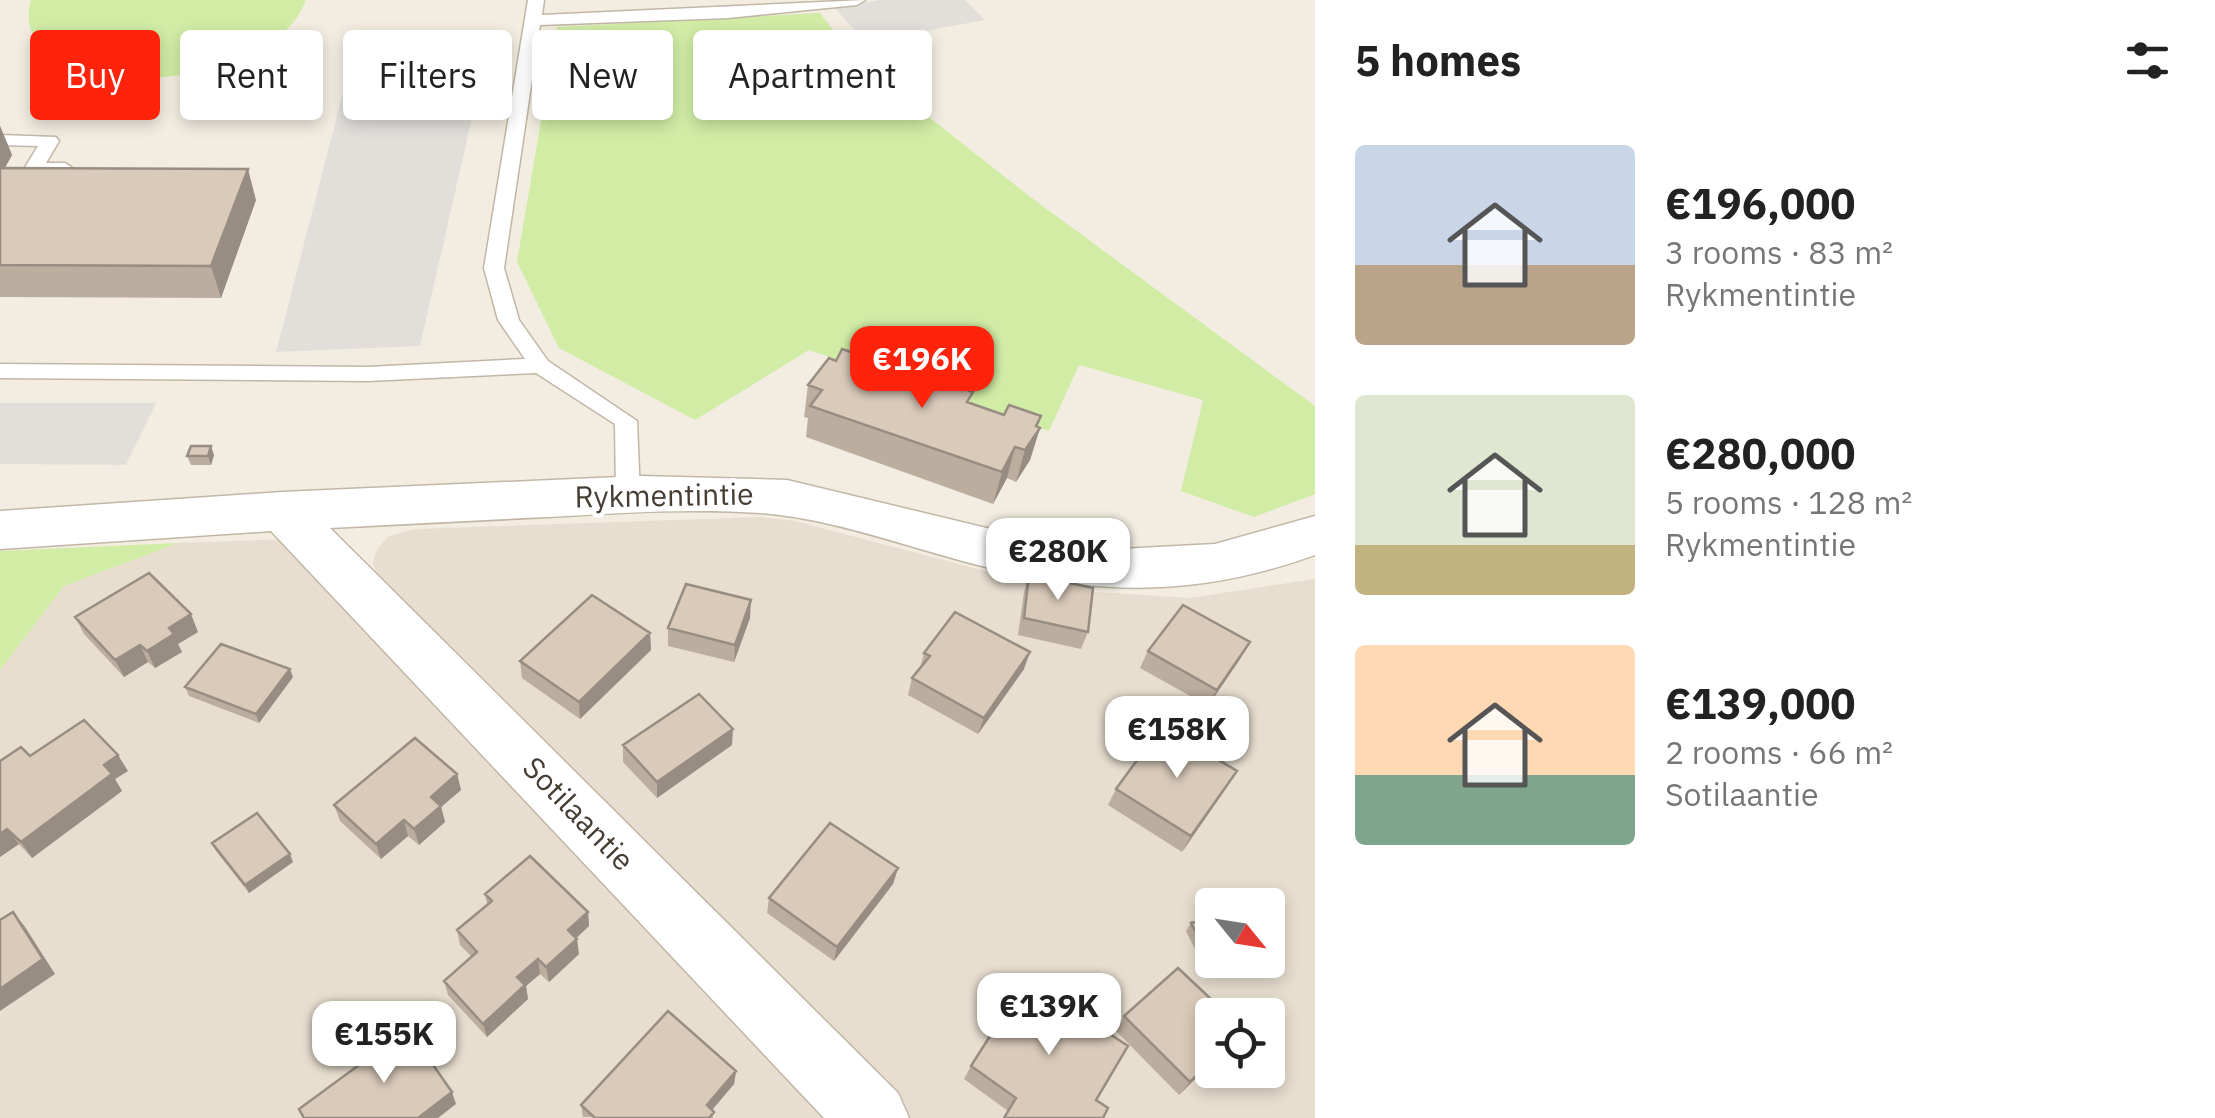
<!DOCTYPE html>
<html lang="en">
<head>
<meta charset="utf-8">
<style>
	body { margin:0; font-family:"IBM Plex Sans",sans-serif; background:#f2f2f2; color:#222; height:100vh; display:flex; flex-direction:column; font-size:38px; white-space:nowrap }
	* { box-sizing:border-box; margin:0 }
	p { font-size:32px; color:#767676 }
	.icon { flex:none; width:55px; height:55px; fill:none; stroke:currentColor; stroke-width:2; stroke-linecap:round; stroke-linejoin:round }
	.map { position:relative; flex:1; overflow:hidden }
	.side { display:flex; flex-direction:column; background:#fff; width:900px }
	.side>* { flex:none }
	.banner { position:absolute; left:30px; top:30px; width:950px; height:90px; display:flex; gap:20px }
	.needle { width:65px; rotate:120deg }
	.controls { position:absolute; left:1195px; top:888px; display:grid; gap:20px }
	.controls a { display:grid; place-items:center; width:90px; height:90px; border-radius:10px; background:#fff; box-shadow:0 5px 15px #0003; font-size:50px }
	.price { position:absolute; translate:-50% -85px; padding:0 22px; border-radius:20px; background:#fff; color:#222; font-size:32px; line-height:65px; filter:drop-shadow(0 2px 5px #0008) }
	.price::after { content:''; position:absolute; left:50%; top:60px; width:30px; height:22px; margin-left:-15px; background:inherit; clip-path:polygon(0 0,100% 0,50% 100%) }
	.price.on { background:#ff230c; color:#fff }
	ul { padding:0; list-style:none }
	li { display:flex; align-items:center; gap:30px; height:250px; padding:0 40px }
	li span { display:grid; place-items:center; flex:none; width:280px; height:200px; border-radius:10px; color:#555 }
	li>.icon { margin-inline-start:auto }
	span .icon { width:120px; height:120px; fill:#fffc; stroke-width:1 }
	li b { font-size:42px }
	h2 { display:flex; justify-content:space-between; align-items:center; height:120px; padding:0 40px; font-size:42px }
	.chip { padding:0 35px; border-radius:10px; background:#fff; box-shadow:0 5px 15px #0003; font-size:35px; line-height:90px }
	.chip.on { background:#ff230c; color:#fff }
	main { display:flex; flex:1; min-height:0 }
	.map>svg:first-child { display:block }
	.residential { fill:#e7decf; fill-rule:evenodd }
	.green { fill:#d0eca5 }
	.parking { fill:#e2dfdb }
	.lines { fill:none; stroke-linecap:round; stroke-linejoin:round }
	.lane-casing { stroke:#c2b7a6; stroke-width:3 }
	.street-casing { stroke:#c2b7a6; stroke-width:3 }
	.lane { fill:#fff; fill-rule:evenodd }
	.street { fill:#fff; fill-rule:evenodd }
	.wall { fill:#bbae9f }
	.shaded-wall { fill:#988d82 }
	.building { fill:#d9cab9; stroke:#988d82; stroke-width:2.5 }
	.labels { text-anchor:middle; stroke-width:9; stroke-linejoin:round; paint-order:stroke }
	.street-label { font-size:30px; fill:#453c32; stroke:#fff }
</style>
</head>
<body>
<main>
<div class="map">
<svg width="1315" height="1118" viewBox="0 0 1315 1118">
	<rect width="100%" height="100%" fill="#f3ede1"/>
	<path class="residential" d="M760 517 795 521 993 573 1096 592 1190 598 1315 579V1118H910L379 580 373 563 377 549 389 536 416 529ZM1212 905H1268V960H1212ZM1212 1015H1268V1070H1212Z
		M288 539 835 1118H0V670L64 586 178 543Z"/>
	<path class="green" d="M31 0H306C266 106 0 101 31 0Z
		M820 13 849 51 921 60 887 84 1029 196 1315 406V494L1254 517 1181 491 1203 400 1079 365 1049 431 809 350 695 420 559 348 517 262 557 27Z
		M178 543 64 586 0 670V551Z"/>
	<path class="parking" d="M880 0H965L985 20 865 42 835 8Z
		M352 58 485 61 420 346 276 352Z
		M0 403H156L126 465 0 464Z"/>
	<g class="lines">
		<g class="lane-casing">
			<path id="lane" d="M528 0H544L542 15 865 0 857 5 728 18 540 25 504 268 519 320 548 361 637 421 640 495 636 501 628 504 616 495 615 424 536 373 368 381 0 378V364L368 367 525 359 498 320 484 268Z
				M0 135 56 137 59 141 46 163H65L74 169 65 175 26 173 24 169 38 146 0 145Z"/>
		</g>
		<g class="street-casing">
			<path id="street" d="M641 476 787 480 1024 537 1120 549 1215 544 1315 516V555C1196 598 1096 596 974 564 904 546 834 519 761 513 691 508 619 513 549 517 476 520 403 524 330 528L898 1093 909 1118H824L271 531 0 549V511L282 492Z"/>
		</g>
		<use href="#lane" class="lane"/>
		<use href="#street" class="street"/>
	</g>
	<path class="wall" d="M0 126 12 155 5 168 256 200 221 298 0 297Z
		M836 361 870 370 1004 415 1041 416 1037 427 1040 428 1030 460 1016 482 1007 478 993 504 806 437 808 418 804 417 808 385Z
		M214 455 211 465H191L187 456Z
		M1029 574 1088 632 1081 649 1018 635 1024 592Z
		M75 617 198 632 178 644 182 652 155 668 148 662 124 677 84 634Z
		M750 618 734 662 668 646V628Z
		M650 633 651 650 580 719 522 678 520 661Z
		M1148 651 1240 659 1208 706 1140 668Z
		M924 653 1024 669 978 734 908 695 912 678 920 669Z
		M293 677 259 723 189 696 185 687Z
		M623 745H732L657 798 623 762Z
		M30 756 128 771 115 779 122 791 32 858 19 844 0 857Z
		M1237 771 1182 852 1108 805 1116 789Z
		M457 774 461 790 441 807 445 822 419 845 408 836 381 859 340 821 334 805Z
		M212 843 293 862 249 893 216 851Z
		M898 868 893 884 834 961 767 913 769 898Z
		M485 894 588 912 589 926 576 938 579 954 549 982 540 974 526 986 528 999 487 1037 448 995 444 981 472 957 460 945 457 930 487 904Z
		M1191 923 1212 960H1237L1233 965 1206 971 1186 931Z
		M1124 1016 1212 1062 1179 1095 1115 1030Z
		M1128 1046 1008 1111 964 1079 971 1066Z
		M736 1071 734 1084 712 1110 713 1118 583 1117 581 1105Z"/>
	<path class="shaded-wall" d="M0 126 12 155 0 176Z
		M248 169 256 200 221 298 211 266Z
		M1041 416 1035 435 1040 428 1030 460 1016 482 1025 450Z
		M211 446 214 455 211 465 208 456Z
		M1015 447 1007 478 993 504 1002 472Z
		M751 600 750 618 734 662 735 645Z
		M191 614 198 632 178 644 182 652 155 668 147 651 169 628Z
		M650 633 651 650 580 719 579 702Z
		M1250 642 1240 659 1208 706 1217 690Z
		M140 645 148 662 124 677 115 660Z
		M1030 652 1024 669 978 734 984 718Z
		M290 669 293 677 259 723 256 714Z
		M733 729 732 745 657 798V782Z
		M118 755 128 771 115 779 122 791 32 858 21 842 104 765Z
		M1237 771 1227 787 1182 852 1191 836Z
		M457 774 461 790 441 807 445 822 419 845 414 829 431 797Z
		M404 820 408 836 381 859 376 844Z
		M7 829 19 844 0 857V834Z
		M290 854 293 862 249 893 245 885Z
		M898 868 893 884 834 961 837 947Z
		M13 912 25 927 55 974 0 1011V989Z
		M588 912 589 926 570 944 568 930Z
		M577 939 579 954 549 982 546 967Z
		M538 959 540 974 526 986 528 999 487 1037 483 1024 517 977Z
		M1212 1060V1062L1179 1095 1190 1082Z
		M736 1071 734 1084 706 1117 707 1105Z
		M452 1092 456 1104 438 1118H418Z"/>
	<path class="building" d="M0 168 248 169 211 266 0 265Z
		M842 349 872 359 865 369 900 381 908 369 973 392 967 402 1004 415 1009 405 1041 416 1036 426 1040 428 1025 450 1015 447 1002 472 810 406 822 390 808 385 829 358 836 361Z
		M191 446H211L208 456H187Z
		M149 573 191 614 169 628 174 634 147 651 140 645 115 660 75 617Z
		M1029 574 1093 588 1088 632 1024 618Z
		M686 584 751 600 735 645 668 628Z
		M592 595 650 633 579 702 520 661Z
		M1183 605 1250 642 1217 690 1148 651Z
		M955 612 1030 652 984 718 912 678 930 656 924 653Z
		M221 644 290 669 256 714 185 687Z
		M699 694 733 729 657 782 623 745Z
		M84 720 118 755 104 765 112 774 21 842 7 829 0 834V761L21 747 30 756Z
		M1162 726 1237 771 1191 836 1116 789Z
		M415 738 457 774 431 797 441 806 414 829 404 820 376 844 334 805Z
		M257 813 290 854 245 885 212 843Z
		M830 823 898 868 837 947 769 898Z
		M530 856 588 912 568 930 577 939 546 967 538 959 517 977 525 985 483 1024 444 981 477 952 457 930 492 901 485 894Z
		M13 912 43 959 0 989V920Z
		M1212 919V960H1227L1212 963 1191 923Z
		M1178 968 1228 1015H1212V1060L1190 1082 1124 1016Z
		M1026 979 1128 1046 1096 1100 1108 1108 1103 1118H1004L1016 1098 971 1066Z
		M668 1011 736 1071 707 1105 714 1112 709 1118H595L581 1105Z
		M408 1029 452 1092 418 1118H304L299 1109Z"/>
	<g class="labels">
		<g class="street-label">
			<text transform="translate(664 496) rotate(-1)" y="10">Rykmentintie</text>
			<text transform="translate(578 814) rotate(46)" y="10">Sotilaantie</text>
		</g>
	</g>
</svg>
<div class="controls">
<a><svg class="needle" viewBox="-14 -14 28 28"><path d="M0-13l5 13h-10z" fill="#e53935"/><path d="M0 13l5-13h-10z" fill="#767676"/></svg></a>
<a><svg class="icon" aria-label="locate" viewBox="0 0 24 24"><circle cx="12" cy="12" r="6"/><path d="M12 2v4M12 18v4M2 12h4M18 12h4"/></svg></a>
</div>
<b class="price on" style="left:922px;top:411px">€196K</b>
<b class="price" style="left:1058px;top:603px">€280K</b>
<b class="price" style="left:1177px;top:781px">€158K</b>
<b class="price" style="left:1049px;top:1058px">€139K</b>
<b class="price" style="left:384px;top:1086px">€155K</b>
<div class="banner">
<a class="chip on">Buy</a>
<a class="chip">Rent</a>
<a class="chip">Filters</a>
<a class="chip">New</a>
<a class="chip">Apartment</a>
</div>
</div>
<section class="side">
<h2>5 homes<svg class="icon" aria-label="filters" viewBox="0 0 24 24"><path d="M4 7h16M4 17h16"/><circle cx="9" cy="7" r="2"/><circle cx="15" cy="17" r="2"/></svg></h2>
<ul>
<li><span style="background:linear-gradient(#c9d6e8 60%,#b9a48a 0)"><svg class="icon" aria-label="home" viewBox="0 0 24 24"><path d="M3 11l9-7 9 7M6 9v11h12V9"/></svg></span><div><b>€196,000</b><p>3 rooms · 83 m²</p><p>Rykmentintie</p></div></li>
<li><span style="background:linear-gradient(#dfe7d0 75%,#c2b280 0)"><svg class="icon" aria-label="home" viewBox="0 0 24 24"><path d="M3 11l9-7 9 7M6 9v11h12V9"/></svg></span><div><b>€280,000</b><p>5 rooms · 128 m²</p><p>Rykmentintie</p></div></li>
<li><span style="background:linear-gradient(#ffd9b3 65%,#7fa58c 0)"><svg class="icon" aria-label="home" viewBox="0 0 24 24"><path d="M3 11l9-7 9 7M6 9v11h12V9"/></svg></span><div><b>€139,000</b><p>2 rooms · 66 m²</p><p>Sotilaantie</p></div></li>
</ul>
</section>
</main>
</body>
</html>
